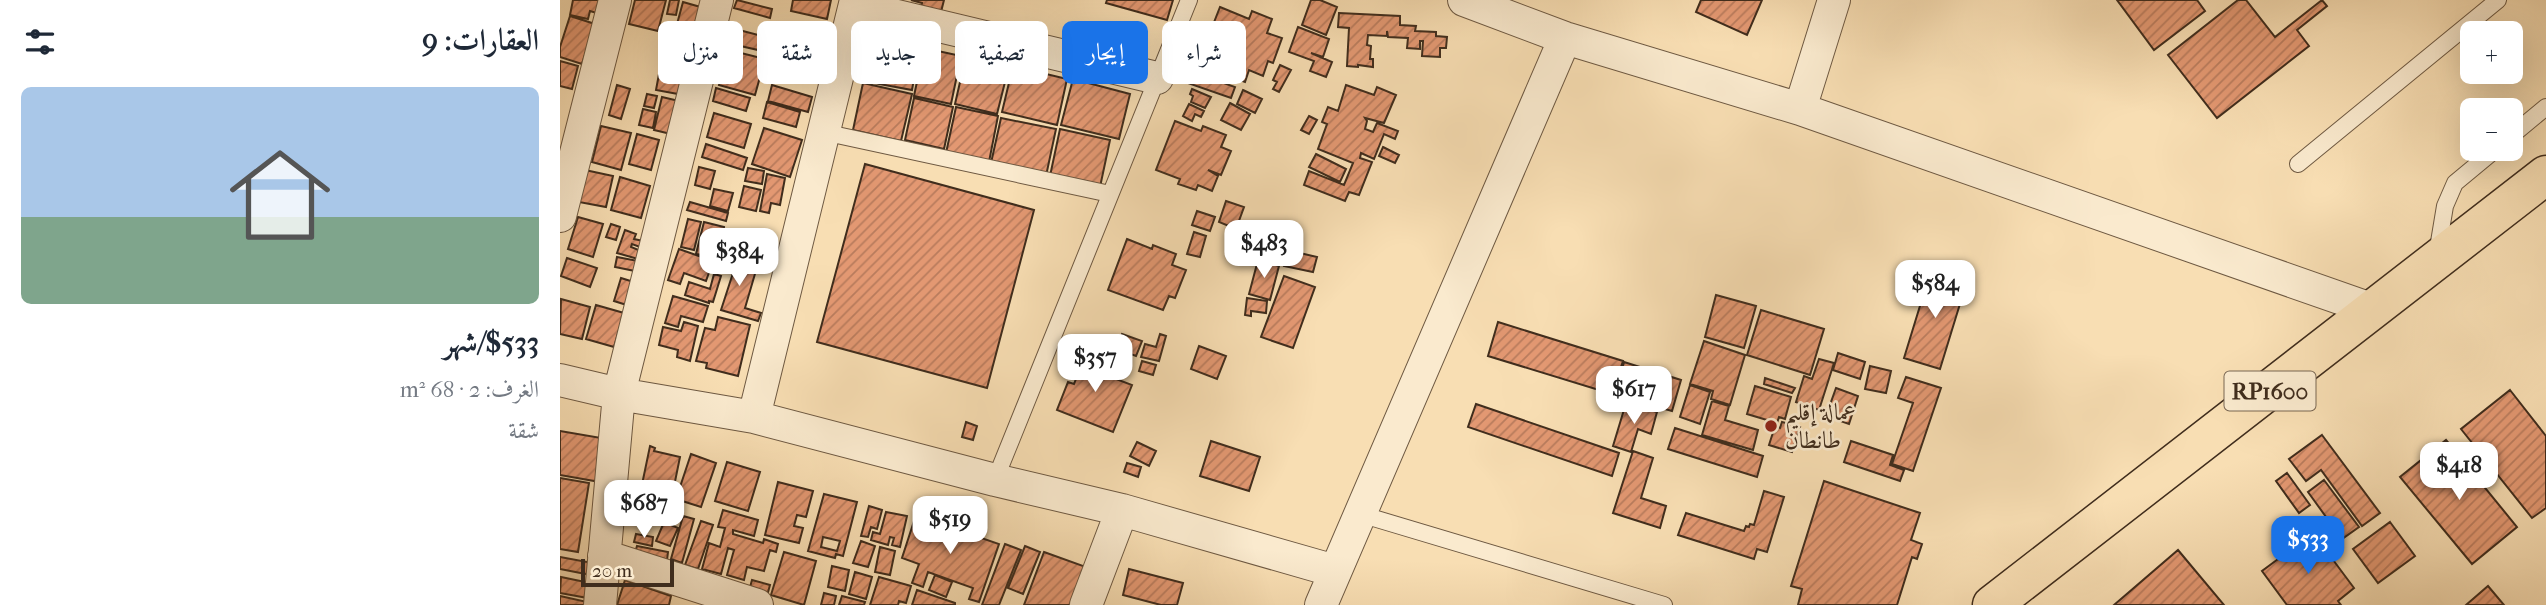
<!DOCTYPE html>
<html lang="ar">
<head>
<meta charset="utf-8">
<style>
	body { margin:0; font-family:"IM FELL French Canon",Amiri,serif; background:#f2f2f3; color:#1f2937; direction:rtl; height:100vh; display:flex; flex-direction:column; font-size:26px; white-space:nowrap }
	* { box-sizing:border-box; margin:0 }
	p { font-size:23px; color:#747a83 }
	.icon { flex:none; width:38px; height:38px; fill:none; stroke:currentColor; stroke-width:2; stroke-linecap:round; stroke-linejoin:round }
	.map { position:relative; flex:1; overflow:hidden; direction:ltr }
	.details { display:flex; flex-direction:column; background:#fff; width:560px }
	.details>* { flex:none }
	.banner { position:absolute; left:21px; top:21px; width:665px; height:63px; direction:rtl; display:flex; gap:14px }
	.tools { position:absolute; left:1900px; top:21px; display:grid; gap:14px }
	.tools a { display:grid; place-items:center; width:63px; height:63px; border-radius:10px; background:#fff; box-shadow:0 7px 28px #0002; font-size:35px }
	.scale { position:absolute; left:21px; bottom:18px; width:93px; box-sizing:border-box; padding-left:7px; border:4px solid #402d1d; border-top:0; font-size:19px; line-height:24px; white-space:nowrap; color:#402d1d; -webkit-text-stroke:5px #faeace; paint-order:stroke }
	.price { position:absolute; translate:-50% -60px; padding:0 16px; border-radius:14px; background:#fff; color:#222; font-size:23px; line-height:46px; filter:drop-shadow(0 2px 4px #0008) }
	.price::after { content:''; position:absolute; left:50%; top:42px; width:21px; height:16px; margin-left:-10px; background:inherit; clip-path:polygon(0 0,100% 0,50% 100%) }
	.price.selected { background:#1a73e8; color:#fff }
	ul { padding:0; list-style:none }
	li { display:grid; align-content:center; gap:14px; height:371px; padding:0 21px }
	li+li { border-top:2px solid #e0e1e3 }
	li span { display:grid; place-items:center; height:217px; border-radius:10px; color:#555 }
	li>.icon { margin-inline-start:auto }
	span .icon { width:126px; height:126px; fill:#fffc; stroke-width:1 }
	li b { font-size:30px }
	h2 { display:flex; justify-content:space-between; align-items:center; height:84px; padding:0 21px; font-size:30px }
	.chip { padding:0 24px; border-radius:10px; background:#fff; box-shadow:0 7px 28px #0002; font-size:24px; line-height:63px }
	.chip.selected { background:#1a73e8; color:#fff }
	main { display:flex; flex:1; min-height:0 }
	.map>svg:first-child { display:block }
	.building { fill:url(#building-hatch); stroke:#402d1d; stroke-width:2; fill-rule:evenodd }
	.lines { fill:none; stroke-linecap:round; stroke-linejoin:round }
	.lane-casing { stroke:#6e5942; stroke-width:18 }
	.street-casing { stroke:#6e5942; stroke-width:34 }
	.primary-casing { stroke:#402d1d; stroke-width:41 }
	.lane { stroke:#faeace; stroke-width:16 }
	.street { stroke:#faeace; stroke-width:32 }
	.primary { stroke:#f8deb3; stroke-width:38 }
	.poi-dot { fill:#8f2418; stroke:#faeace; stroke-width:2.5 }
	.labels { text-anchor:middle; stroke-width:5; stroke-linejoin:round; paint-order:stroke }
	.shield { fill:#faeace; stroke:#786652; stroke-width:2 }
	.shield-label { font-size:23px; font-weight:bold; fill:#402d1d }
	.poi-label { font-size:24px; fill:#402d1d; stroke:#faeace; text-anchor:start }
</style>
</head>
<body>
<main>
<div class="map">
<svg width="1986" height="605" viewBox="0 0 1986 605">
	<defs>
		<pattern id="building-hatch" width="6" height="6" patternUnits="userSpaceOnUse" patternTransform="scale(1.75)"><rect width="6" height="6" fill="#e39872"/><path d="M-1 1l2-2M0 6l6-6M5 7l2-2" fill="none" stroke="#b97c5d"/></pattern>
	</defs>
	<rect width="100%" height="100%" fill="#f8deb3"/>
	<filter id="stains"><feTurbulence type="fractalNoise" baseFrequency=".00286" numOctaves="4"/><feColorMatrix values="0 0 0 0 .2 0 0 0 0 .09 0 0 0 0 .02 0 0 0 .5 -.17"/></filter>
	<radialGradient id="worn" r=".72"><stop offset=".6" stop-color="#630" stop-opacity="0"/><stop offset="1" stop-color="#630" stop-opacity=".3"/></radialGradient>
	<path class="building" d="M13 0H43L40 14 30 11 28 19 10 15Z
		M75 0H106L98 31 69 24Z
		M110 0H119L116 15 107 14Z
		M177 0 212 9 210 18 174 8Z
		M233 0H271L267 19 231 11Z
		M351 0H384L380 16 360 11 362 3Z
		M547 0H613L607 20 546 3Z
		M751 0H760L777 7 766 35 742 25Z
		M1141 0H1202L1187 35 1136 12Z
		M1557 0H1637L1645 11 1594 50Z
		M1678 0H1686L1715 37 1762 0 1767 6 1737 30 1749 46 1657 118 1608 55Z
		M123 2 144 8 135 40 114 35Z
		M660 7 689 19 692 11 712 19 707 33 722 38 713 63 708 61 703 76 689 70 685 82 660 73 664 61 642 53Z
		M779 13 840 16V25L856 26 855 31 876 32V36L887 37 886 48H880V57L862 56 863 41H860V49L847 48 848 38 828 37 827 31V36L808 35 807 45 811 46 810 59H813V67L798 65V67L787 66 789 28 778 27Z
		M10 16 35 24 22 64 0 57V47Z
		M230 24 268 33 260 70 222 61Z
		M738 27 769 39 763 57 751 53 772 62 766 77 750 71 754 61 729 52Z
		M179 30 214 39 211 53 176 45Z
		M311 36 360 45 352 90 303 81Z
		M104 47 137 54 129 96 96 90Z
		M364 48 401 56 391 104 354 96Z
		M169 50 205 59 195 95 159 85Z
		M406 56 449 66 437 114 395 104Z
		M0 61 18 66 12 89 0 86Z
		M720 65 731 70 719 92 713 89 717 82 713 80Z
		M453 66 507 79 497 125 442 112Z
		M627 70 675 87 671 98 622 81Z
		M513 79 570 94 559 139 501 125Z
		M303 83 352 94 341 141 293 130Z
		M57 85 70 89 61 119 49 115Z
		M212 85 252 97 248 112 208 101Z
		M786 85 814 95 817 87 836 95 824 123 805 118 807 121 805 129 813 132 817 123 838 131 835 139 824 134 814 159 801 153 800 158 812 162 799 195 789 192 785 201 744 185 749 171 784 185 793 163 758 149 767 124 762 122 768 107 778 111Z
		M156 88 190 98 186 111 153 101Z
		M632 89 651 97 645 108 631 102 633 96 630 94Z
		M683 90 702 99 695 113 677 104Z
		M87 94 97 96 94 108 84 106Z
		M102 97 119 101 111 134 94 130Z
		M354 98 393 107 384 149 345 140Z
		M207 102 240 112 236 127 203 118Z
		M670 103 690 114 681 130 661 120Z
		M629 104 644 111 641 117 635 114 632 121 623 116Z
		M396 107 438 116 429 162 386 153Z
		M83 109 96 112 93 128 79 125Z
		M154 113 191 124 184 148 147 137Z
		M749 116 757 120 749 134 741 130Z
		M441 118 496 129 486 176 431 163Z
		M615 121 641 131 643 126 666 135 661 147 671 151 661 175 648 170 658 176 652 191 638 185 636 190 618 184 620 179 596 170Z
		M41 126 71 133 61 170 32 162Z
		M204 128 242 140 230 177 192 164Z
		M500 129 550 140 540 187 490 176Z
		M77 134 99 140 91 170 69 164Z
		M146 144 187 158 183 170 142 157Z
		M823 147 839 155 835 163 819 156Z
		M756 154 786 169 780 182 749 167Z
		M305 164 474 210 427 388 257 342Z
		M139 167 155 171 150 189 135 185Z
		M188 168 204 171 202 184 185 181Z
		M25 170 53 176 46 207 19 202Z
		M207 174 225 178 220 205 211 203 209 213 200 211Z
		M60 177 90 186 81 218 51 210Z
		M184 186 201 190 196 211 179 207Z
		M154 189 173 193 168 211 150 206Z
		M666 201 684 207 676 229 659 222Z
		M130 202 168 213 166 221 127 210Z
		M637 211 655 217 650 231 632 225Z
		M18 217 43 224 33 257 8 249Z
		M128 219 141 222 134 250 121 247Z
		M144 222 164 227 160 247 151 245 149 256 136 254Z
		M51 224 60 227 56 240 46 237Z
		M65 230 76 234 74 239 83 241 80 247 72 244 71 247 81 251 78 259 57 253Z
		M634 232 646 236 640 257 627 254Z
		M567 239 592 249 593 245 616 254 612 265 626 270 615 298 609 296 603 310 548 290Z
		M694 243 724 248 721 262 692 257Z
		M119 249 153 261 146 281 124 273 120 284 108 280Z
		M727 250 757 257 753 272 724 266Z
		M161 256 197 267 185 308 201 313 198 321 161 310 173 273 157 268Z
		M57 257 83 262 80 272 55 267Z
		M7 258 37 268 30 287 1 276Z
		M698 260 719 266 710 300 689 294Z
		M1371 270 1407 281 1380 369 1344 358Z
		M154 274 161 276 153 302 149 301V303L125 295 129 282 150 289Z
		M724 276 755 287 733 348 701 337Z
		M61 278 80 284 73 307 54 301Z
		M1156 295 1196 306 1184 348 1145 337Z
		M113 296 148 306 143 322 121 316 118 327 105 323Z
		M687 298 707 301 706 313 691 311V316L685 315Z
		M1 299 30 307 22 339 0 334Z
		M36 305 64 313 54 347 26 339Z
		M1201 310 1264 329 1250 375 1187 355Z
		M158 317 190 325 178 376 146 368 147 363 136 361 145 328 155 330Z
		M124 322 138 326 130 361 117 357 118 350 99 345 103 327 121 331Z
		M938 322 1063 361 1052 394 928 356Z
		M562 334 582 341 576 356 557 349Z
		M600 334 606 336 599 361 581 357 585 344 596 347Z
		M1144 341 1185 355 1170 405 1151 399 1153 391 1130 384Z
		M639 346 666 356 657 379 631 369Z
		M519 353 539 361 541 357 553 362 548 376 572 385 553 432 497 410 508 382 514 384 519 371 514 369Z
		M1278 353 1305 362 1300 379 1273 370Z
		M1259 359 1274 363 1259 410 1236 402 1244 376 1252 379Z
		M582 361 596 365 593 375 579 371Z
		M1064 362 1121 380 1112 411 1087 404 1089 396 1057 386Z
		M1310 366 1331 371 1326 393 1305 389Z
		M1346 377 1381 388 1353 471 1332 464 1353 403 1338 398Z
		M1205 378 1235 388 1232 393 1204 384Z
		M1130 385 1150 392 1140 424 1120 417Z
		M1195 386 1231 397 1225 419 1219 417 1217 423 1187 414Z
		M1276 388 1298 396 1289 424 1266 416Z
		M1950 390 1986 436V508L1972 518 1901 429Z
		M1152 401 1169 406 1165 420 1198 430 1193 450 1142 435Z
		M1066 403 1097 412 1091 434 1078 429 1071 452 1053 446Z
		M916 404 1059 453 1052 476 908 427Z
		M406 422 417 426 413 440 402 437Z
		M1222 422 1240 427 1232 452 1209 445 1215 426 1220 428Z
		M1115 428 1203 456 1197 477 1108 449Z
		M0 431 47 439 40 482 0 475Z
		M1762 435 1820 513 1802 526 1761 470 1746 481 1729 459Z
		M1886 440 1957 527 1912 564 1840 477Z
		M651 441 700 457 689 491 640 476Z
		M1291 441 1333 455 1330 465 1344 470 1340 481 1284 462Z
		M577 442 596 451 589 466 570 456Z
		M90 446 95 448 94 451 120 457 110 506 79 499Z
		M1073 451 1093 458 1081 498 1106 506 1100 528 1053 513Z
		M131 454 156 463 141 507 116 499Z
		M167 462 200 472 188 511 155 501Z
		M567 463 581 467 578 477 564 472Z
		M1727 473 1750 505 1739 513 1716 481Z
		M0 478 29 483 18 552 0 549Z
		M1764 480 1799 527 1782 539 1748 492Z
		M1264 481 1360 513 1351 540 1362 544 1357 559 1352 557 1337 605H1238L1242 589 1231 586Z
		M218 482 253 491 246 517 237 515 234 526 243 528 239 543 205 535Z
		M1204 491 1224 497 1207 552 1197 549 1194 559 1118 535 1126 513 1184 531 1186 526 1189 527 1190 524 1194 525Z
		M264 494 297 502 283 556 276 554 275 558 248 551ZM263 537 280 541 277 551 261 547Z
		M82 503 112 514 111 518 81 508Z
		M309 506 322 510 317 529 311 527 308 537 301 536Z
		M71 509 92 514 89 527 68 521Z
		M163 510 198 520 194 536 173 530V534L203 543 204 539 218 544 216 552 210 550 204 571 187 567 184 580 167 575 174 550 168 548 161 574 142 569 149 543 160 547 165 528 158 527Z
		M326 512 347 516 340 547 332 545 334 538 330 537 328 545 311 540 313 532 320 534Z
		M123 516 134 519 122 563 111 559Z
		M355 518 375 525V522L439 544 419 602 409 599 413 588 368 572 363 587 352 583 359 564 342 558Z
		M141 521 153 525 138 569 125 565Z
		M104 522 118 528 110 546 96 541Z
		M1830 522 1855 556 1818 583 1793 549Z
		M1753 533 1794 588 1778 601 1781 605H1727L1702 571Z
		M76 534 93 537 92 546 74 542Z
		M301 541 315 546 308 567 293 563Z
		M445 544 461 550 439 605H422Z
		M77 546 108 552 107 560 75 553Z
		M465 546 480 552 463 594 448 588Z
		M320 547 335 551 330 575 315 572Z
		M1618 550 1664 605H1554Z
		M224 552 256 561 244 605 211 595Z
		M484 552 526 567 513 605H464Z
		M0 557 38 564 36 576 0 569Z
		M272 566 289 570 285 591 268 587Z
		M569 569 623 583 617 605H601L563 595Z
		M295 572 312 577 306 599 289 594Z
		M375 575 392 582 386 597 369 590Z
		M1 577 35 584 33 599 0 593Z
		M319 577 351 586 346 603 339 601 338 605H310Z
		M65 580 111 596 109 605H57Z
		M192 580 210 585 207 596 189 591Z
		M1928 586 1944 605H1906Z
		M357 590 395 603V605H352Z
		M264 593 276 596 274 605H261Z
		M0 596 36 604V605H0Z
		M282 596 305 602 304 605H279Z"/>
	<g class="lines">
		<g class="lane-casing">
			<path id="lane" d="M263 132 550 194
				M1951 136 1986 107
				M1738 164 1938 0
				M1877 254 1885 206 1895 183 1936 149
				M435 480 629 0
				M800 514 1104 605"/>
		</g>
		<g class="street-casing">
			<path id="street" d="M904 0 1005 38 1240 109 1814 310
				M295 6 597 78
				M1240 109 1274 0
				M0 216 55 0
				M0 380 59 394 194 417 435 480 562 510 775 571
				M194 417 296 0
				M44 556 197 605
				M40 605 59 394 157 0
				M526 605 562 510
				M761 605 1005 38"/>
		</g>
		<g class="primary-casing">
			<path id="primary" d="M1432 605 1986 175"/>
		</g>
		<use href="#lane" class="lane"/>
		<use href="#street" class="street"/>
		<use href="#primary" class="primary"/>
	</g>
	<circle class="poi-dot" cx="1211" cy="426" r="7"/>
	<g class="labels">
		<rect class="shield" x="1664.5" y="371.5" width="91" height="39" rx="5"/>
		<g class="shield-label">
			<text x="1710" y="399">RP1600</text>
		</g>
		<g class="poi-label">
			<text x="1225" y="420">عمالة إقليم<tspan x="1225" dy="28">طانطان</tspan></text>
		</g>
	</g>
	<rect width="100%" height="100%" filter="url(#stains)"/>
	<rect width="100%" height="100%" fill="url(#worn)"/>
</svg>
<div class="tools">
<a>+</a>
<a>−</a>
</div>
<div class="scale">20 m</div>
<b class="price" style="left:704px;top:280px">$483</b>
<b class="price" style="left:179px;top:288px">$384</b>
<b class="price" style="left:1375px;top:320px">$584</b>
<b class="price" style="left:535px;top:394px">$357</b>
<b class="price" style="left:1074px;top:426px">$617</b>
<b class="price" style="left:1899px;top:502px">$418</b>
<b class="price" style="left:84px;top:540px">$687</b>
<b class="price" style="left:390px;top:556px">$519</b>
<b class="price selected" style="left:1748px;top:576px">$533</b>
<div class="banner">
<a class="chip">شراء</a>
<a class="chip selected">إيجار</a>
<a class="chip">تصفية</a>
<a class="chip">جديد</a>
<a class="chip">شقة</a>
<a class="chip">منزل</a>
</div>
</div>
<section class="details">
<h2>العقارات: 9<svg class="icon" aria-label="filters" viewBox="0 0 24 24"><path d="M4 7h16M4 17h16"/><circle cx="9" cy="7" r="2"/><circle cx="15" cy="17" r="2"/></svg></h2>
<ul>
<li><span style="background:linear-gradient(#a9c7e8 60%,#7fa58c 0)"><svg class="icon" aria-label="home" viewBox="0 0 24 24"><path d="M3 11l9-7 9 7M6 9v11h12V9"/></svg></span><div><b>$533/شهر</b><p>الغرف: 2 · 68 m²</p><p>شقة</p></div></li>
</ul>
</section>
</main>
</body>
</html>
